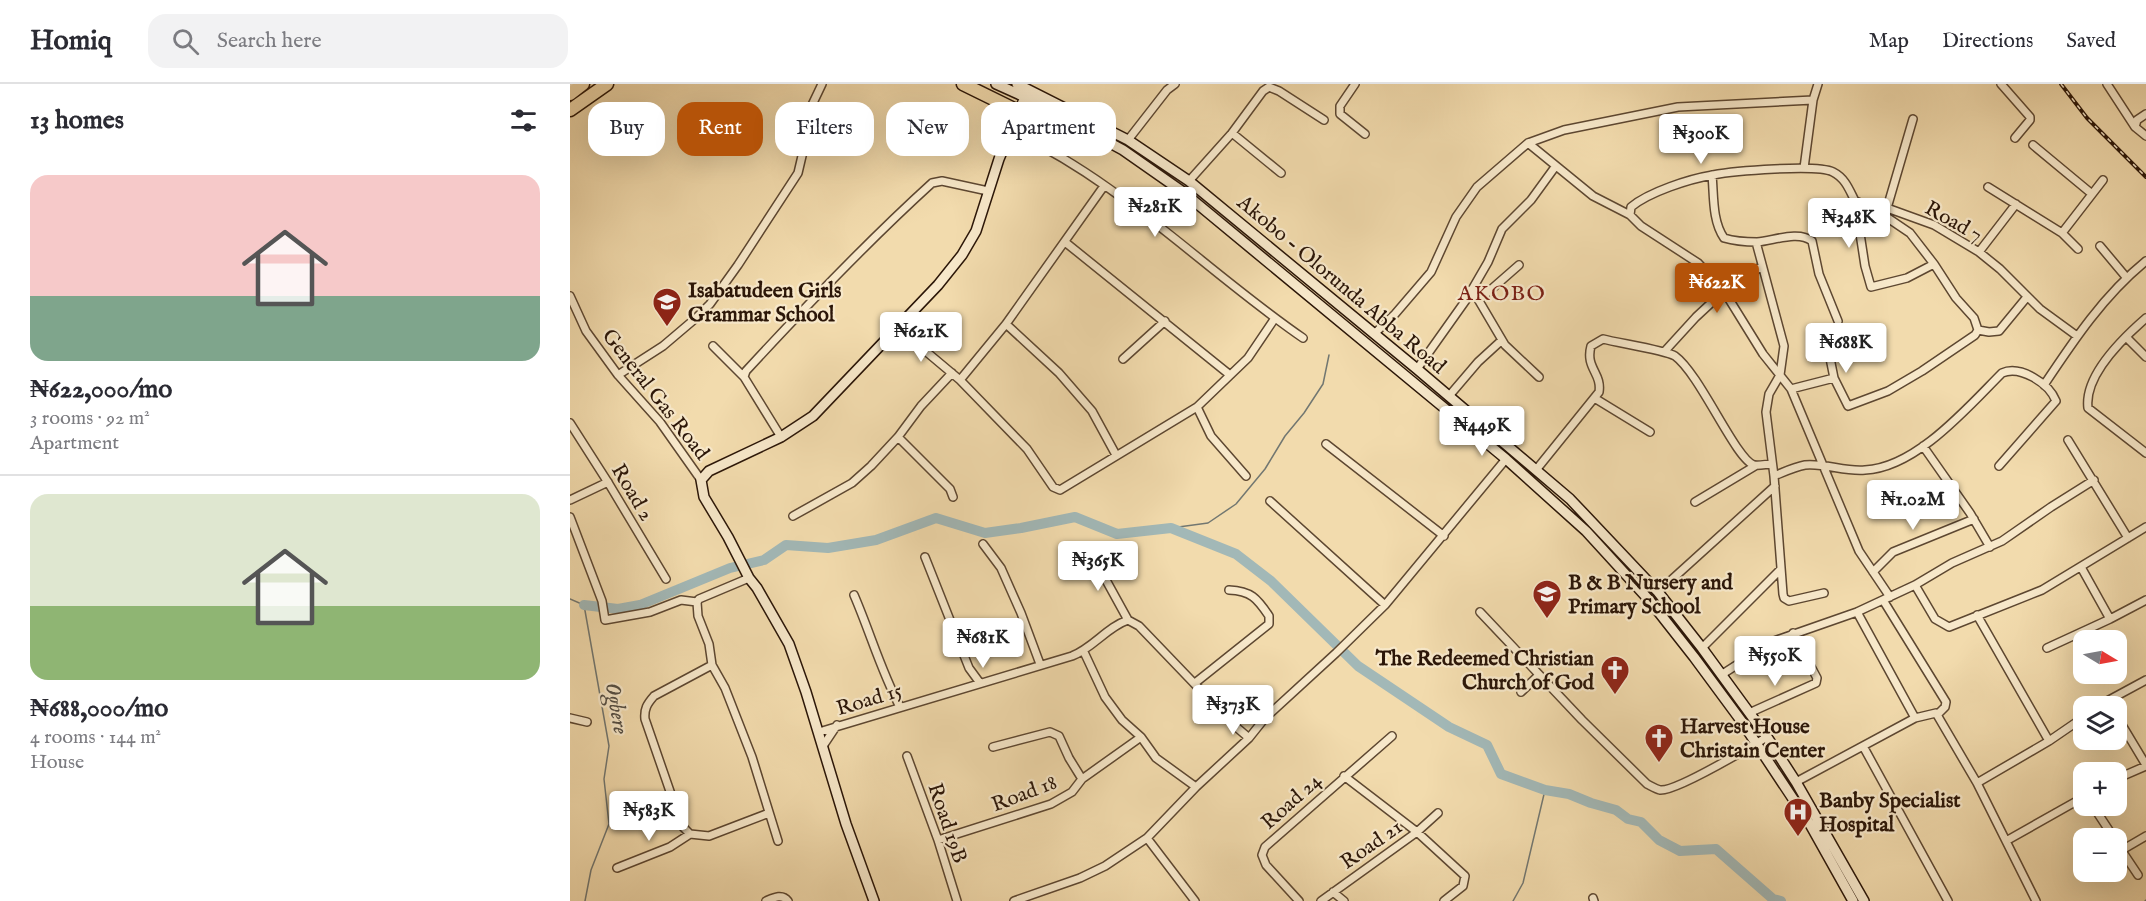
<!DOCTYPE html>
<html lang="en">
<head>
<meta charset="utf-8">
<style>
	body { margin:0; font-family:"IM FELL English",serif; background:#f2f2f3; color:#2b2b33; height:100vh; display:flex; flex-direction:column; font-size:22px; white-space:nowrap }
	* { box-sizing:border-box; margin:0 }
	p { font-size:20px; color:#7c7c81 }
	.icon { flex:none; width:33px; height:33px; fill:none; stroke:currentColor; stroke-width:2; stroke-linecap:round; stroke-linejoin:round }
	.map { position:relative; flex:1; overflow:hidden }
	.drawer { display:flex; flex-direction:column; background:#fff; width:570px }
	.drawer>* { flex:none }
	.hud { position:absolute; left:18px; top:18px; width:570px; height:54px; display:flex; gap:12px }
	.needle { width:39px; rotate:100deg }
	.buttons { position:absolute; left:1503px; top:546px; display:grid; gap:12px }
	.buttons a { display:grid; place-items:center; width:54px; height:54px; border-radius:12px; background:#fff; box-shadow:0 6px 24px #0002; font-size:30px }
	.price { position:absolute; translate:-50% -51px; padding:0 14px; border-radius:6px; background:#fff; color:#222; font-size:20px; line-height:39px; filter:drop-shadow(0 2px 3px #0008) }
	.price::after { content:''; position:absolute; left:50%; top:36px; width:18px; height:14px; margin-left:-9px; background:inherit; clip-path:polygon(0 0,100% 0,50% 100%) }
	.price.active { background:#b45309; color:#fff }
	ul { padding:0; list-style:none }
	li { display:grid; align-content:center; gap:12px; height:318px; padding:0 30px }
	li+li { border-top:2px solid #e1e1e2 }
	li span { display:grid; place-items:center; height:186px; border-radius:18px; color:#555 }
	li>.icon { margin-inline-start:auto }
	span .icon { width:108px; height:108px; fill:#fffc; stroke-width:1 }
	li b { font-size:26px }
	h2 { display:flex; justify-content:space-between; align-items:center; height:72px; padding:0 30px; font-size:26px }
	.pill { padding:0 21px; border-radius:18px; background:#fff; box-shadow:0 6px 24px #0002; font-size:21px; line-height:54px }
	.pill.active { background:#b45309; color:#fff }
	header { display:flex; align-items:center; gap:36px; box-sizing:border-box; height:84px; padding:0 30px; background:#fff; border-bottom:2px solid #e1e1e2 }
	header strong { font-size:28px }
	nav { display:flex; gap:33px; margin-inline-start:auto; font-size:21px }
	.search { width:420px; height:54px; background:#f2f2f3; display:flex; align-items:center; gap:15px; box-sizing:border-box; padding:0 21px; border-radius:18px; color:#7c7c81; font-size:22px }
	main { display:flex; flex:1; min-height:0 }
	.map>svg:first-child { display:block }
	.lines { fill:none; stroke-linecap:round; stroke-linejoin:round }
	.stream { stroke:#727771; stroke-width:1.5 }
	.river { stroke:#a2b8b7; stroke-width:10 }
	.street-casing { stroke:#5d4731; stroke-width:10 }
	.secondary-casing { stroke:#2b1608; stroke-width:12 }
	.highway-casing { stroke:#2b1608; stroke-width:15 }
	.street { stroke:#f7e8ca; stroke-width:7 }
	.secondary { stroke:#f7e8ca; stroke-width:9 }
	.highway { stroke:#f2dbad; stroke-width:12 }
	.rail-casing { stroke:#2b1608; stroke-width:4 }
	.rail { stroke:#f7e8ca; stroke-width:1.5; stroke-dasharray:4.5; stroke-linecap:butt }
	.labels { text-anchor:middle; stroke-width:4.5; stroke-linejoin:round; paint-order:stroke }
	.street-label { font-size:21px; fill:#2b1608; stroke:#f7e8ca }
	.poi-label { font-size:21px; font-weight:bold; fill:#2b1608; stroke:#f7e8ca; text-anchor:start }
	.neighbourhood-label { font-size:22px; letter-spacing:1.5px; fill:#7a1f14; stroke:#f7e8ca }
	.water-label { font-size:22px; font-style:italic; fill:#554f45; stroke:#f7e8ca }
</style>
</head>
<body>
<header>
<strong>Homiq</strong>
<div class="search"><svg class="icon" aria-label="search" viewBox="0 0 24 24"><circle cx="10" cy="10" r="6"/><path d="M15 15l6 6"/></svg>Search here</div>
<nav><a>Map</a><a>Directions</a><a>Saved</a></nav>
</header>
<main>
<section class="drawer">
<h2>13 homes<svg class="icon" aria-label="filters" viewBox="0 0 24 24"><path d="M4 7h16M4 17h16"/><circle cx="9" cy="7" r="2"/><circle cx="15" cy="17" r="2"/></svg></h2>
<ul>
<li><span style="background:linear-gradient(#f6c9c9 65%,#7fa58c 0)"><svg class="icon" aria-label="home" viewBox="0 0 24 24"><path d="M3 11l9-7 9 7M6 9v11h12V9"/></svg></span><div><b>₦622,000/mo</b><p>3 rooms · 92 m²</p><p>Apartment</p></div></li>
<li><span style="background:linear-gradient(#dfe7d0 60%,#8fb573 0)"><svg class="icon" aria-label="home" viewBox="0 0 24 24"><path d="M3 11l9-7 9 7M6 9v11h12V9"/></svg></span><div><b>₦688,000/mo</b><p>4 rooms · 144 m²</p><p>House</p></div></li>
</ul>
</section>
<div class="map">
<svg width="1576" height="817" viewBox="0 0 1576 817">
	<rect width="100%" height="100%" fill="#f2dbad"/>
	<filter id="stains"><feTurbulence type="fractalNoise" baseFrequency=".00333" numOctaves="4"/><feColorMatrix values="0 0 0 0 .2 0 0 0 0 .09 0 0 0 0 .02 0 0 0 .5 -.17"/></filter>
	<radialGradient id="worn" r=".72"><stop offset=".6" stop-color="#630" stop-opacity="0"/><stop offset="1" stop-color="#630" stop-opacity=".3"/></radialGradient>
	<g class="lines">
		<path class="stream" d="M601 444 638 439 666 420 695 385 715 352 734 329 753 300 759 271
			M0 515 14 521 39 662 34 695 39 740 21 786 15 817
			M943 817 953 799 975 706
			M1575 817 1576 816"/>
		<path class="river" d="M14 521 48 525 70 521 160 484 194 476 216 461 258 464 306 456 366 434 415 449 451 444 505 433 547 450 601 444 666 470 701 497 788 582 879 643 917 661 931 690 975 706 999 710 1021 719 1046 726 1058 735 1071 738 1089 756 1110 767 1146 765 1203 815 1211 817"/>
		<g class="street-casing">
			<path id="street" d="M785 0 770 22V30L795 50
				M1431 0 1460 33V36L1445 54
				M1537 0 1565 43
				M0 1 1 0
				M1576 30 1567 36 1565 43 1576 52
				M439 46C550 96 634 186 733 254
				M662 49 711 89
				M558 56 597 6 605 0
				M958 59 1023 112 1060 131 1071 142 1128 179 1154 207 1193 270 1221 305 1289 467 1320 513
				M1463 61 1522 110
				M1234 84 1243 16 1248 0
				M1142 91C1144 111 1142 137 1154 154 1164 157 1175 158 1187 158 1203 157 1228 146 1242 157L1249 190 1268 237
				M619 97 662 49 693 7 699 3 709 7 754 36
				M1418 103 1492 149 1508 165
				M1285 117 1295 182 1301 203 1337 194 1364 180
				M1317 124 1343 35
				M1060 131 1061 123C1079 108 1119 95 1143 91 1163 87 1247 80 1263 88 1275 94 1279 105 1285 117L1303 124H1317L1364 141 1409 168 1430 185 1470 225 1507 252
				M1492 149 1533 96
				M495 158 660 291
				M1186 158 1214 262 1210 291 1199 310 1196 328 1204 392 1213 510 1214 514 1219 517 1254 509
				M1530 162 1556 193
				M1409 168 1446 120
				M902 205 935 261 969 293
				M0 212 16 247 48 291 90 338 131 396
				M909 216 949 181
				M1576 234C1553 254 1514 292 1518 324L1576 369
				M436 240 489 289 522 327 546 371
				M328 244 390 296 457 365 483 403 490 406 627 323 678 274 705 234
				M1408 246 1419 248 1429 247 1457 213
				M804 250 825 230 861 188 886 133 907 103 958 59 994 46 1108 23 1243 16
				M1556 253 1576 273
				M143 262 174 293 211 353
				M1258 264 1264 294 1278 322 1318 307 1352 287 1405 251 1408 246 1404 234 1386 214 1364 180 1340 149 1303 124
				M1094 268 1126 233 1154 207 1192 182
				M553 275 595 237
				M847 285 896 216 918 178 932 145 961 116 985 83
				M48 291 93 262 126 234 140 220 168 181 228 89 240 38 242 21 252 0
				M174 293 176 287C236 222 297 158 362 99L372 97 418 107
				M390 296 436 240 534 102
				M1474 301C1504 256 1534 211 1576 177
				M1221 305 1264 294
				M879 312 908 278 932 256
				M1026 315 1080 348
				M627 323 641 352 676 392
				M0 339 39 400 96 495
				M328 353 380 405 383 413
				M1498 356 1558 454
				M756 360 874 452
				M1353 362 1400 429 1420 463
				M966 386 1029 308C1032 289 1015 284 1021 262L1033 255C1048 259 1095 266 1105 272 1130 290 1166 376 1184 381 1189 382 1197 380 1202 380
				M1204 392C1214 388 1224 383 1235 381 1255 379 1275 388 1295 386 1346 384 1398 323 1432 289 1450 281 1479 299 1486 317L1429 382
				M0 416 38 398
				M700 417 815 521
				M1125 418 1185 382
				M223 432 282 399 301 382 328 353 351 322 382 289
				M0 433 32 517 35 536 80 528 111 516 127 518 129 515 179 494
				M413 460 431 484 451 529 470 580
				M520 467 558 536
				M355 473 399 584 410 599
				M1511 483 1540 535
				M1303 488 1323 468 1404 435
				M1345 501 1365 535 1379 543 1472 506 1576 443
				M1088 508 1205 402
				M284 511C300 548 311 587 330 623
				M1313 516 1376 618 1375 623 1368 630
				M127 518 128 532 139 560 142 581 155 604 182 673 208 757
				M910 528 1012 636 1077 700C1081 702 1086 705 1090 706 1106 708 1180 663 1197 653
				M1287 528 1345 634
				M1407 531 1479 657
				M558 536 569 542 665 642 679 654
				M1132 564 1210 486
				M1477 564 1540 535 1576 516
				M514 568 535 613 552 636 571 653 586 674 626 703
				M1151 591 1204 557 1287 528 1345 501 1382 479 1432 457 1481 423 1524 396
				M625 599 699 540V532C687 514 681 507 659 506
				M951 608 969 591
				M1528 622 1576 596
				M1179 629 1246 599 1247 594 1223 549
				M1546 631 1576 681
				M0 634 17 638
				M249 648 502 572C523 564 537 543 558 536
				M253 662 267 641
				M1293 662 1378 817
				M423 663 480 648 489 652 499 674 512 695
				M337 672 368 756 387 817
				M774 692 847 748 895 792 893 802 874 817
				M1546 695 1576 682
				M1226 698 1345 634 1366 629 1407 699 1466 817
				M1407 699 1479 657 1514 633
				M1523 722 1544 754
				M120 750 112 742 75 635C74 625 77 620 84 612L142 581
				M577 754 625 817
				M368 756 481 720 502 708 512 695 571 653
				M1436 757 1514 713
				M1546 758 1568 791
				M1552 766 1576 752
				M47 784 100 763 120 750 139 752 199 729
				M763 808 774 817
				M1023 814 1024 817
				M196 817C203 814 212 809 218 817
				M444 817 510 794 535 782 577 754 626 703 679 654 695 634 766 569 815 521 936 375
				M729 817 696 781 692 771 695 763 822 652
				M751 817 847 748 868 729"/>
		</g>
		<g class="secondary-casing">
			<path id="secondary" d="M426 0 455 13 553 66 613 108 936 375 1016 447 1080 517 1124 573 1172 638 1241 742 1283 817
				M447 0 558 56 619 97 847 285 1000 415 1088 508 1132 564 1197 653 1226 698 1294 817
				M304 817 276 740 236 608 219 560 187 504 179 494 158 453 134 413 131 396 139 387 211 353 243 332 368 201 392 171 406 147 429 75 455 13"/>
		</g>
		<g class="highway-casing">
			<path id="highway" d="M393 0 448 27
				M0 10 13 0
				M0 26 37 0"/>
		</g>
		<use href="#street" class="street"/>
		<use href="#secondary" class="secondary"/>
		<use href="#highway" class="highway"/>
		<g class="rail-casing">
			<path id="rail" d="M1491 0 1517 34 1576 93"/>
		</g>
		<use href="#rail" class="rail"/>
	</g>
	<defs>
		<g id="university-pin" transform="scale(1.5)"><path d="M0 17L-7.5 6A9.5 9.5 0 1 1 7.5 6Z" fill="#8f2418" stroke="#f7e8ca"/><path d="M0-5L7-2L0 1L-7-2ZM-4 1L0 2.5L4 1V4Q0 6-4 4Z" fill="#fff"/></g>
		<g id="school-pin" transform="scale(1.5)"><path d="M0 17L-7.5 6A9.5 9.5 0 1 1 7.5 6Z" fill="#8f2418" stroke="#f7e8ca"/><path d="M0-5L7-2L0 1L-7-2ZM-4 1L0 2.5L4 1V4Q0 6-4 4Z" fill="#fff"/></g>
		<g id="church-pin" transform="scale(1.5)"><path d="M0 17L-7.5 6A9.5 9.5 0 1 1 7.5 6Z" fill="#8f2418" stroke="#f7e8ca"/><path d="M-1.2-6h2.4v3.5h3.3v2.4h-3.3V6h-2.4V-.1h-3.3v-2.4h3.3Z" fill="#fff"/></g>
		<g id="hospital-pin" transform="scale(1.5)"><path d="M0 17L-7.5 6A9.5 9.5 0 1 1 7.5 6Z" fill="#8f2418" stroke="#f7e8ca"/><path d="M-5-5h3v3.5h4V-5h3V5h-3V1.5h-4V5h-3Z" fill="#fff"/></g>
	</defs>
	<g fill-rule="evenodd">
		<use href="#university-pin" x="97" y="218"/>
		<use href="#school-pin" x="977" y="510"/>
		<use href="#church-pin" x="1045" y="586"/>
		<use href="#church-pin" x="1089" y="654"/>
		<use href="#hospital-pin" x="1228" y="728"/>
	</g>
	<g class="labels">
		<g class="street-label">
			<text transform="translate(1384 137) rotate(29)" y="7">Road 7</text>
			<text transform="translate(772 200) rotate(40)" y="7">Akobo - Olorunda Abba Road</text>
			<text transform="translate(86 310) rotate(52)" y="7">General Gas Road</text>
			<text transform="translate(63 408) rotate(59)" y="7">Road 2</text>
			<text transform="translate(299 615) rotate(-17)" y="7">Road 15</text>
			<text transform="translate(454 709) rotate(-21)" y="7">Road 18</text>
			<text transform="translate(721 717) rotate(-42)" y="7">Road 24</text>
			<text transform="translate(378 739) rotate(71)" y="7">Road 19B</text>
			<text transform="translate(801 760) rotate(-35)" y="7">Road 21</text>
		</g>
		<g class="poi-label">
			<text x="118" y="213">Isabatudeen Girls<tspan x="118" dy="24">Grammar School</tspan></text>
			<text x="998" y="505">B &amp; B Nursery and<tspan x="998" dy="24">Primary School</tspan></text>
			<text x="1024" y="581" text-anchor="end">The Redeemed Christian<tspan x="1024" dy="24">Church of God</tspan></text>
			<text x="1110" y="649">Harvest House<tspan x="1110" dy="24">Christain Center</tspan></text>
			<text x="1249" y="723">Banby Specialist<tspan x="1249" dy="24">Hospital</tspan></text>
		</g>
		<g class="neighbourhood-label">
			<text x="932" y="216">AKOBO</text>
		</g>
		<g class="water-label">
			<text transform="translate(48 624) rotate(80)" y="8">Ogbere</text>
		</g>
	</g>
	<rect width="100%" height="100%" filter="url(#stains)"/>
	<rect width="100%" height="100%" fill="url(#worn)"/>
</svg>
<div class="buttons">
<a><svg class="needle" viewBox="-14 -14 28 28"><path d="M0-13l5 13h-10z" fill="#e53935"/><path d="M0 13l5-13h-10z" fill="#7c7c81"/></svg></a>
<a><svg class="icon" aria-label="layers" viewBox="0 0 24 24"><path d="M12 4l9 5-9 5-9-5zM3 14l9 5 9-5"/></svg></a>
<a>+</a>
<a>−</a>
</div>
<b class="price" style="left:1131px;top:81px">₦300K</b>
<b class="price" style="left:585px;top:154px">₦281K</b>
<b class="price" style="left:1279px;top:165px">₦348K</b>
<b class="price active" style="left:1147px;top:230px">₦622K</b>
<b class="price" style="left:351px;top:279px">₦621K</b>
<b class="price" style="left:1276px;top:290px">₦688K</b>
<b class="price" style="left:912px;top:373px">₦449K</b>
<b class="price" style="left:1343px;top:447px">₦1.02M</b>
<b class="price" style="left:528px;top:508px">₦365K</b>
<b class="price" style="left:413px;top:585px">₦681K</b>
<b class="price" style="left:1205px;top:603px">₦550K</b>
<b class="price" style="left:663px;top:652px">₦373K</b>
<b class="price" style="left:79px;top:758px">₦583K</b>
<div class="hud">
<a class="pill">Buy</a>
<a class="pill active">Rent</a>
<a class="pill">Filters</a>
<a class="pill">New</a>
<a class="pill">Apartment</a>
</div>
</div>
</main>
</body>
</html>
